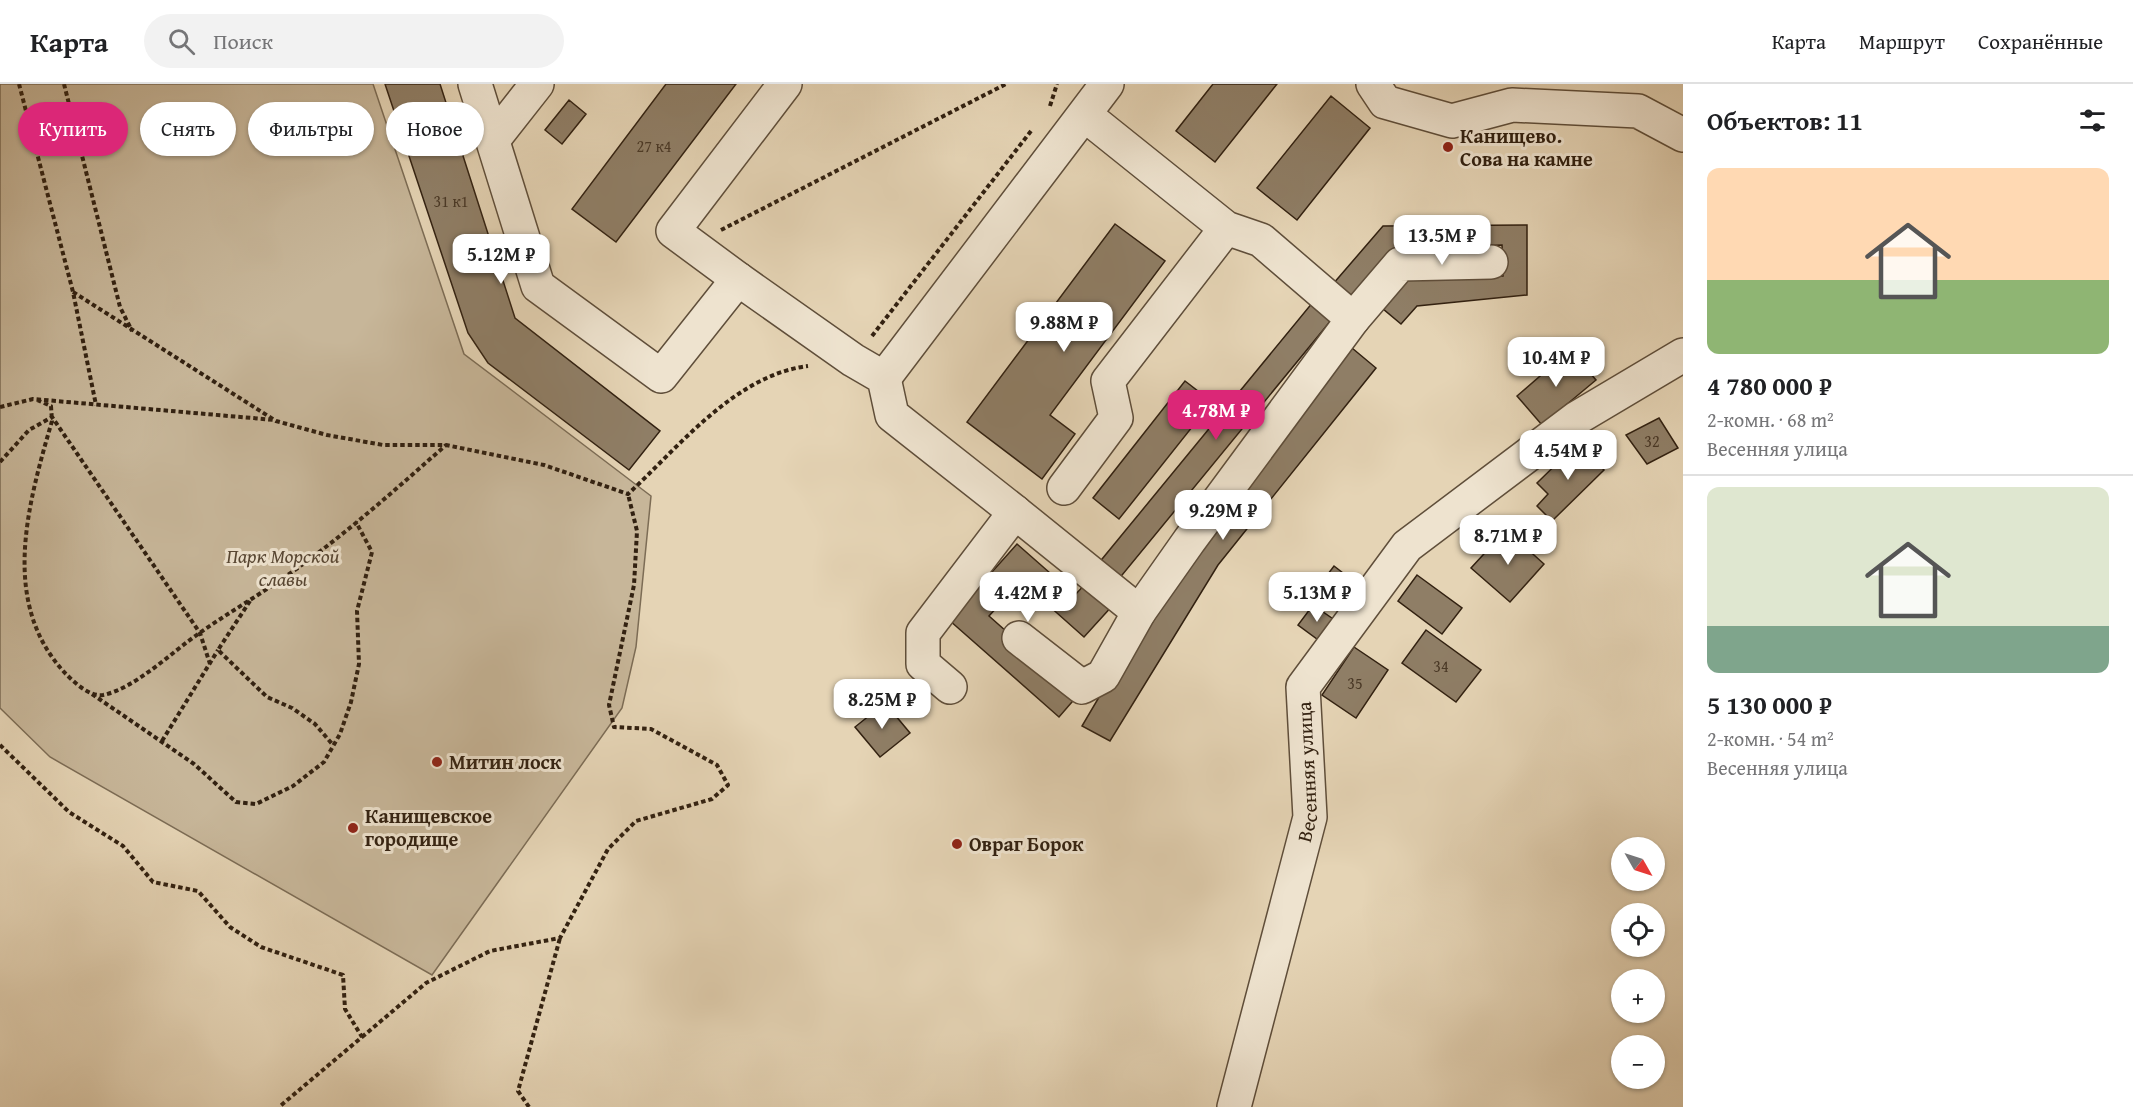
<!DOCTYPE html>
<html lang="ru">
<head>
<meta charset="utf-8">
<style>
	body { margin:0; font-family:"Gentium Book Plus",serif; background:#f2f2f2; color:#202124; height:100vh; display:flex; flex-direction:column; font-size:22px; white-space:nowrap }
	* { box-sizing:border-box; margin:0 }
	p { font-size:20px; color:#757577 }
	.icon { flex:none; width:33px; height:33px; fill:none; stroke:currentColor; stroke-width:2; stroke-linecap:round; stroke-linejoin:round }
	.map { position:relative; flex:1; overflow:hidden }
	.drawer { display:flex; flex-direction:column; background:#fff; width:450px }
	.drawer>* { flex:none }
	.hud { position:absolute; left:18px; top:18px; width:570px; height:54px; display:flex; gap:12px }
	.needle { width:39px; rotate:129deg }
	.buttons { position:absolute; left:1611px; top:753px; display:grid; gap:12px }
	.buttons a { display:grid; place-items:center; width:54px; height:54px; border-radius:50%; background:#fff; box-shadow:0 2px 4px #0004; font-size:30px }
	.price { position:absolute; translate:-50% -51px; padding:0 14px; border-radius:12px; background:#fff; color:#222; font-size:20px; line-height:39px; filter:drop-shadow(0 2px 3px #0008) }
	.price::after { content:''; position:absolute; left:50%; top:36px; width:18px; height:14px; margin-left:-9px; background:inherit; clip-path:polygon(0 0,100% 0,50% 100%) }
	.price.active { background:#db2777; color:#fff }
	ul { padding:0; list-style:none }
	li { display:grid; align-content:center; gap:12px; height:318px; padding:0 24px }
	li+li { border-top:2px solid #e0e0e0 }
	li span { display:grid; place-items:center; height:186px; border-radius:12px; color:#555 }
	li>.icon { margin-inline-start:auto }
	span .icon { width:108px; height:108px; fill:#fffc; stroke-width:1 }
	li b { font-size:26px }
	h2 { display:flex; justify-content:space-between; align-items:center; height:72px; padding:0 24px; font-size:26px }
	.pill { padding:0 21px; border-radius:27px; background:#fff; box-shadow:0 2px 4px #0004; font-size:21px; line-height:54px }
	.pill.active { background:#db2777; color:#fff }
	header { display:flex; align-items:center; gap:36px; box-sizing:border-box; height:84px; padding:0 30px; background:#fff; border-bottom:2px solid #e0e0e0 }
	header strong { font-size:28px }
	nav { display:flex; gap:33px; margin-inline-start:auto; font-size:21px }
	.search { width:420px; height:54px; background:#f2f2f2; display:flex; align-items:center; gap:15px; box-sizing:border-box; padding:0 21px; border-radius:33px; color:#757577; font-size:22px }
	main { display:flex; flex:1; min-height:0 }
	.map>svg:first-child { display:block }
	.green { fill:#c7b699; stroke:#7c6c55; stroke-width:1.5 }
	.building { fill:#8f7e66; stroke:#322111; stroke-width:1.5 }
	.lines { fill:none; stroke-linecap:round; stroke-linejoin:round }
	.minor-casing { stroke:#5f4e3a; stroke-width:36 }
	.path { stroke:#322111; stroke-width:4; stroke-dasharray:4.5 3; stroke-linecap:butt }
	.minor { stroke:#eee3cf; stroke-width:33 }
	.poi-dot { fill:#8f2418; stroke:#eee3cf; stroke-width:2 }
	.labels { text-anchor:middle; stroke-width:6; stroke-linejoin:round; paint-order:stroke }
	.number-label { font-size:16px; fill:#493826 }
	.poi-label { font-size:20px; font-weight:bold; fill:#322111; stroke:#eee3cf; text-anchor:start }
	.park-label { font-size:20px; font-style:italic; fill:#574633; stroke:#eee3cf }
	.street-label { font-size:20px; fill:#322111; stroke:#eee3cf }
</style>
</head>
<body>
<header>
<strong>Карта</strong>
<div class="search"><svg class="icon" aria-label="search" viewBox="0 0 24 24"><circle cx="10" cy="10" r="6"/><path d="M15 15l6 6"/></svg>Поиск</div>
<nav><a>Карта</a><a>Маршрут</a><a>Сохранённые</a></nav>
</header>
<main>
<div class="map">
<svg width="1683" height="1023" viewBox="0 0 1683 1023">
	<rect width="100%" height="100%" fill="#e5d4b5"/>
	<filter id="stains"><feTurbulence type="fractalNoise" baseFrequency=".00333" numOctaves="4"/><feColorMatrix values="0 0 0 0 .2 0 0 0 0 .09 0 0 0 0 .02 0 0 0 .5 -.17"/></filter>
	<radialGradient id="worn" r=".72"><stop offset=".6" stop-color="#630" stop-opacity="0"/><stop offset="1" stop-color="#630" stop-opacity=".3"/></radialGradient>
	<path class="green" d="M0 0H373L464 270 651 412 636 563 622 624 432 891 50 673 0 624Z"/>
	<path class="building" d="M385 0H440L515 234 660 347 629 386 488 279 468 249Z
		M666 0H736L616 158 572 125Z
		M1213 0H1277L1215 78 1176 47Z
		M1331 12 1370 44 1297 136 1257 104Z
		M569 16 586 30 562 60 545 46Z
		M1115 140 1165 177 1050 331 1075 350 1042 395 967 338Z
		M1527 141V211L1417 222 1401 240 1382 224 1404 193 1503 192 1502 161 1394 165 1349 215 1333 200 1383 142Z
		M1313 218 1333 234 1118 496 1098 480Z
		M1352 264 1376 284 1218 481 1110 657 1082 642 1191 457Z
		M1570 266 1596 296 1542 341 1517 312Z
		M1185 297 1212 318 1119 435 1093 414Z
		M1659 334 1678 364 1647 380 1626 351Z
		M1578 359 1604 386 1552 437 1537 422 1548 410 1537 399Z
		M1506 446 1544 480 1510 518 1471 484Z
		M1017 460 1075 511 1087 498 1113 521 1084 553 1021 497 989 532 1078 611 1059 633 949 536Z
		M1334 482 1357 500 1341 521 1318 503Z
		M1417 491 1462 524 1442 550 1398 517Z
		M1313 521 1336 537 1321 558 1298 541Z
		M1426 546 1481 586 1456 618 1402 579Z
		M1354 563 1388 586 1356 634 1322 611Z
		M885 619 910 649 880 673 855 643Z"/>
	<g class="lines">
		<g class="minor-casing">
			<g id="minor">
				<path d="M475 0 538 202 661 292 738 195 853 276 884 294 892 331 1015 428"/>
				<path d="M1373 0 1385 18 1452 37 1512 21 1638 27 1683 51"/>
				<path d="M1085 31 1226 144 1261 156 1353 235 1400 180 1491 178"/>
				<path d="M493 56 537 0"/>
				<path d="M738 195 673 147 785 0"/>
				<path d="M884 294 1107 0"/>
				<path d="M1064 404 1116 334 1108 297 1226 144"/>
				<path d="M1019 554 1082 603 1103 592 1139 528 1189 457 1353 235"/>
				<path d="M950 603 923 580V549L1015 428 1139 528"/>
				<path id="s1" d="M1234 1023 1310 733 1303 603 1407 462 1577 334 1683 271"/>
			</g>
		</g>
		<path class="path" d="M19 0 73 208 96 321
			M64 0 120 223 132 247
			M1050 22 1057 0
			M721 146 1006 0
			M73 208 276 337 327 351 383 361H446L544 381 628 410C679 363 735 291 808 282
			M872 252 1031 47
			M37 316 51 322 52 337C27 423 0 519 65 589 74 598 89 613 103 611 134 605 171 569 198 550 228 529 261 510 292 488 346 450 396 405 446 361
			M0 323 33 315 275 336
			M0 378 29 346 52 333 200 549 210 580
			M250 517 218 566 267 613 292 624 315 640 333 661
			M92 610 194 680 236 718 256 720 293 702 324 678 340 650 351 618 359 580 357 527 372 468 356 438
			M162 657 218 566
			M0 661 69 728 123 762 153 798 198 807 230 843 261 863 343 891 345 925 362 953 279 1023
			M362 953 426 899 490 867 560 854 608 765 636 737 712 715 728 701 717 681 651 645 614 643 609 621 634 501 637 447 628 410
			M529 1023 518 1007 560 854"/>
		<use href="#minor" class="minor"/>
	</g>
	<g class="poi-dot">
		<circle cx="1448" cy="63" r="6"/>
		<circle cx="437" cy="678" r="6"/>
		<circle cx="353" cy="744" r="6"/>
		<circle cx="957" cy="760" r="6"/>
	</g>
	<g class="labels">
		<g class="number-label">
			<text x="654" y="68">27 к4</text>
			<text x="451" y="123">31 к1</text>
			<text x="1652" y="363">32</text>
			<text x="1441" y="588">34</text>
			<text x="1355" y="605">35</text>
		</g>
		<g class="poi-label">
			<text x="1460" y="59">Канищево.<tspan x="1460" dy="23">Сова на камне</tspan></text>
			<text x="449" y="685">Митин лоск</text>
			<text x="365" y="739">Канищевское<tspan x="365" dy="23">городище</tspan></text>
			<text x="969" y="767">Овраг Борок</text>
		</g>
		<g class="park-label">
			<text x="283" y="479">Парк Морской<tspan x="283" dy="23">славы</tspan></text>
		</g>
		<g class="street-label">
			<text dy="7" stroke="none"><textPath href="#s1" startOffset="345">Весенняя улица</textPath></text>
		</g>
	</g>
	<rect width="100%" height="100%" filter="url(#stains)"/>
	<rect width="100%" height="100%" fill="url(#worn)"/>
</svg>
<div class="buttons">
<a><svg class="needle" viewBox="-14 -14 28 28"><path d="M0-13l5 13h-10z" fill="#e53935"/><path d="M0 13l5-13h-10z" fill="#757577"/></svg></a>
<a><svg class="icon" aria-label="locate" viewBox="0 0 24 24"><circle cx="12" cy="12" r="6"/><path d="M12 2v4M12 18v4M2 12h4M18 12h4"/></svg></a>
<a>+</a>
<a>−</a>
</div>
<b class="price" style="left:1442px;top:182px">13.5M ₽</b>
<b class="price" style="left:501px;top:201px">5.12M ₽</b>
<b class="price" style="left:1064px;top:269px">9.88M ₽</b>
<b class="price" style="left:1556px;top:304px">10.4M ₽</b>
<b class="price active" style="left:1216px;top:357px">4.78M ₽</b>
<b class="price" style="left:1568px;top:397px">4.54M ₽</b>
<b class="price" style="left:1223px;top:457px">9.29M ₽</b>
<b class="price" style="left:1508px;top:482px">8.71M ₽</b>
<b class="price" style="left:1028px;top:539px">4.42M ₽</b>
<b class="price" style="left:1317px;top:539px">5.13M ₽</b>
<b class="price" style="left:882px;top:646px">8.25M ₽</b>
<div class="hud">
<a class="pill active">Купить</a>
<a class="pill">Снять</a>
<a class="pill">Фильтры</a>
<a class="pill">Новое</a>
</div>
</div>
<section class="drawer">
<h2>Объектов: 11<svg class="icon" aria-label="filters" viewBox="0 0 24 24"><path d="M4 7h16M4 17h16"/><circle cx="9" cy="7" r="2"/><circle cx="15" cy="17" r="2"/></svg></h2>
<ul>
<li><span style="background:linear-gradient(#ffd9b3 60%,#8fb573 0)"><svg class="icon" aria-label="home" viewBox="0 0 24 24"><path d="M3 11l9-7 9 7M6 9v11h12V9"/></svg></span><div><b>4 780 000 ₽</b><p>2-комн. · 68 m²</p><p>Весенняя улица</p></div></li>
<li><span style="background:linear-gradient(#dfe7d0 75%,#7fa58c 0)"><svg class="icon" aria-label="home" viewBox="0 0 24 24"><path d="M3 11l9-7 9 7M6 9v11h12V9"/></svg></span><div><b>5 130 000 ₽</b><p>2-комн. · 54 m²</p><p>Весенняя улица</p></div></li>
</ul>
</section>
</main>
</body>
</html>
